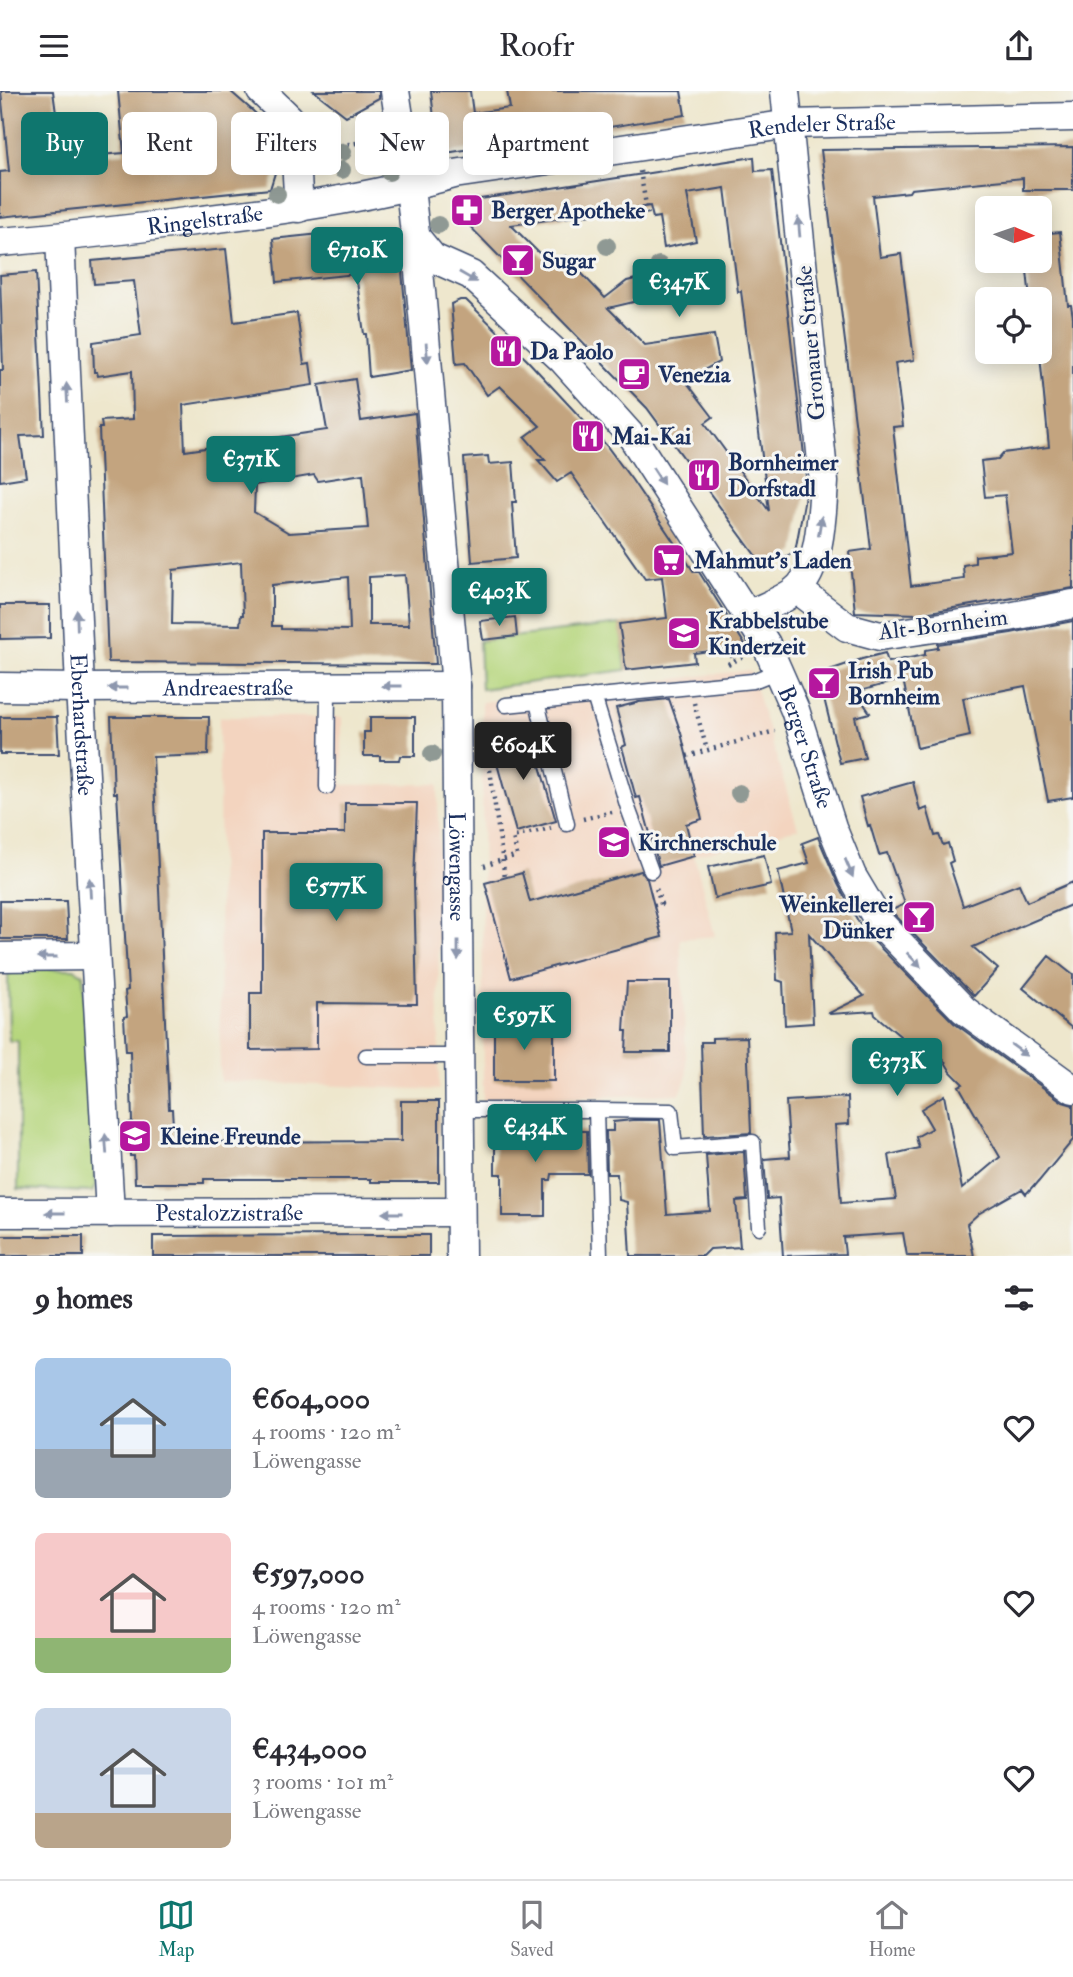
<!DOCTYPE html>
<html lang="en">
<head>
<meta charset="utf-8">
<style>
	body { margin:0; font-family:"IM FELL Double Pica",serif; background:#f2f2f3; color:#2b2b33; height:100vh; display:flex; flex-direction:column; font-size:26px; white-space:nowrap }
	* { box-sizing:border-box; margin:0 }
	p { font-size:23px; color:#7c7c81 }
	.icon { flex:none; width:38px; height:38px; fill:none; stroke:currentColor; stroke-width:2; stroke-linecap:round; stroke-linejoin:round }
	.map { position:relative; height:1165px; overflow:hidden }
	.drawer { display:flex; flex-direction:column; background:#fff; flex:1 }
	.drawer>* { flex:none }
	.hud { position:absolute; left:21px; top:21px; width:700px; height:63px; display:flex; gap:14px }
	.needle { width:46px; rotate:92deg }
	.fabs { position:absolute; left:975px; top:105px; display:grid; gap:14px }
	.fabs a { display:grid; place-items:center; width:77px; height:77px; border-radius:10px; background:#fff; box-shadow:0 4px 18px #0003; font-size:35px }
	.price { position:absolute; translate:-50% -60px; padding:0 16px; border-radius:7px; background:#0f766e; color:#fff; font-size:23px; line-height:46px; filter:drop-shadow(0 2px 4px #0008) }
	.price::after { content:''; position:absolute; left:50%; top:42px; width:21px; height:16px; margin-left:-10px; background:inherit; clip-path:polygon(0 0,100% 0,50% 100%) }
	.price.active { background:#222; color:#fff }
	ul { padding:0; list-style:none }
	li { display:flex; align-items:center; gap:21px; height:175px; padding:0 35px }
	li span { display:grid; place-items:center; flex:none; width:196px; height:140px; border-radius:10px; color:#555 }
	li>.icon { margin-inline-start:auto }
	span .icon { width:84px; height:84px; fill:#fffc; stroke-width:1 }
	li b { font-size:30px }
	h2 { display:flex; justify-content:space-between; align-items:center; height:84px; padding:0 35px; font-size:30px }
	.chip { padding:0 24px; border-radius:10px; background:#fff; box-shadow:0 4px 18px #0003; font-size:24px; line-height:63px }
	.chip.active { background:#0f766e; color:#fff }
	header { display:flex; justify-content:space-between; align-items:center; height:91px; padding:0 35px; background:#fff; font-size:32px; font-weight:600 }
	.tabs { display:flex; justify-content:space-around; align-items:center; height:98px; border-top:2px solid #e1e1e2; background:#fff; font-size:19px; color:#7c7c81 }
	.tabs a { display:grid; justify-items:center; gap:4px }
	.tabs .active { color:#0f766e }
	.map>svg:first-child { display:block }
	.built { fill:#f3d4bf }
	.green { fill:#b6d67d; stroke:#68826e; stroke-width:2 }
	.building { fill:#c3a47f; fill-rule:evenodd }
	.lines { fill:none; stroke-linecap:round; stroke-linejoin:round }
	.service-casing { stroke:#3b4b6f; stroke-width:17 }
	.minor-casing { stroke:#3b4b6f; stroke-width:31 }
	.path { stroke:#3b4b6f; stroke-width:4.5; stroke-dasharray:2 5; stroke-linecap:butt }
	.service { stroke:#fff; stroke-width:14 }
	.minor { stroke:#fff; stroke-width:28 }
	.tree { fill:#8f9994 }
	.oneway { fill:#8d97ae }
	.labels { text-anchor:middle; stroke-width:6; stroke-linejoin:round; paint-order:stroke }
	.street-label { font-size:23px; fill:#1b2f5e; stroke:#f6f6f2 }
	.poi-label { font-size:23px; font-weight:bold; fill:#1b2f5e; stroke:#f6f6f2; text-anchor:start }
</style>
</head>
<body>
<header><svg class="icon" aria-label="menu" viewBox="0 0 24 24"><path d="M4 6h16M4 12h16M4 18h16"/></svg>Roofr<svg class="icon" aria-label="share" viewBox="0 0 24 24"><path d="M12 15V3M7 8l5-5 5 5M5 13v7h14v-7"/></svg></header>
<div class="map">
<svg width="1073" height="1165" viewBox="0 0 1073 1165">
	<rect width="100%" height="100%" fill="#f6f6f2"/>
	<filter id="ink" filterUnits="userSpaceOnUse"><feTurbulence type="fractalNoise" baseFrequency=".0143" numOctaves="2"/><feDisplacementMap in="SourceGraphic" scale="14" xChannelSelector="R" yChannelSelector="G"/><feConvolveMatrix kernelMatrix="1 2 1 2 8 2 1 2 1" color-interpolation-filters="sRGB"/></filter>
	<filter id="wash" filterUnits="userSpaceOnUse"><feTurbulence type="fractalNoise" baseFrequency=".00686" numOctaves="4" result="noise"/><feDisplacementMap in="SourceGraphic" scale="28" xChannelSelector="R" yChannelSelector="G"/><feGaussianBlur stdDeviation="1.57" result="paint"/><feColorMatrix in="noise" values="0 0 0 0 0 0 0 0 0 0 0 0 0 0 0 0 0 1.4 0 .05"/><feComposite in="paint" operator="in"/></filter>
	<g filter="url(#wash)">
		<rect width="100%" height="100%" fill="#eee7cd"/>
		<path class="built" d="M750 579 798 737 694 764 715 845 680 848 687 985 680 1003 483 1010 482 611Z
			M219 626H342V694L438 693 439 999 220 990Z"/>
		<path class="green" d="M620 533 626 579 481 598 479 550Z
			M11 877 74 878 83 883 96 1094 92 1101 18 1098V950H9L8 880Z"/>
		<g id="blocks">
			<path class="building" d="M1 0H53L62 67 124 62 118 0H230L277 41 279 69 270 98 0 126V81L9 80Z
				M314 0H379V7L346 25Z
				M431 0H470L473 22 510 17 507 0H681L685 24 446 62 437 54Z
				M1073 56V99H1023V87L911 98 909 101 873 105 880 166 901 163 914 269 895 272 903 335 893 336 911 495 964 488 963 474 975 472V465L1012 461 1005 404 985 406 981 370 998 368 1003 362 1049 356 1040 264V208H1030L1027 180H1030L1029 170H1040V143L1060 141 1068 214H1071L1073 226V497L918 523 855 521 849 461 871 458 821 59Z
				M754 66 755 80 772 79 806 382 804 412 795 461 764 476 647 317 457 122 461 111ZM725 97 738 201 741 200 769 420 705 332 713 326 685 289 719 271 714 244 645 254 608 217 676 201 672 180 627 190 605 207 565 165 553 176 511 134 650 115 653 127 659 126 664 157 696 150 687 103Z
				M368 138 369 147 389 145 391 160 400 159 411 279 369 286 366 243H364L356 183 277 191 273 148Z
				M226 158 234 231 297 222 304 273 310 272 313 294 183 314 185 360 327 339 319 294 355 288 361 330 415 322 436 573 108 571 99 337H102L101 330 133 328 132 280 98 285 97 281H94L93 251 141 244 134 190 94 193 92 170ZM363 383 368 437 289 442 254 421 255 394 314 384 318 390ZM241 471 243 524H241L240 534 172 533 173 479ZM405 484 409 534H369V486ZM348 486 350 539 281 538V535H272V494Z
				M36 181 44 344 20 345 26 386 0 390V279H3L0 184Z
				M460 209H466L528 270 606 354 632 389 694 481H699L747 557 731 566 726 558 694 562 695 571 626 579 619 533 667 527 662 486 645 488 571 382 557 391 538 369H545L525 346 540 335 500 295 487 304 465 272 456 273 451 213Z
				M488 365 489 373 513 371 516 411H512L516 467 472 471 464 367Z
				M0 514H50V547L0 548Z
				M515 526 517 545 483 549 480 530Z
				M1073 530V706L1048 710 1025 595 963 607 970 645 917 657 903 588 856 601 870 622 855 626 865 667 840 672 818 583 862 568 885 562 888 571 925 564V559L938 557V553L1011 542Z
				M669 608 681 642 702 728 686 733 694 765 659 775 640 706 636 707 629 681 622 656 626 654 616 617 639 611Z
				M0 626H57L59 663H0Z
				M111 626H209L208 664 153 666 169 1018H172L174 1051 401 1050V1010H439V1091H371V1088H204V1092H135L134 1065H130L129 1032 132 1031 131 997 130 960H126L124 926 127 925 125 900 128 899 117 702H114Z
				M370 626H415V665H400L399 669H380V665H364V641H370Z
				M530 641 556 730 516 741 491 651Z
				M913 691 920 720 927 717 935 745 939 744 943 754 948 752 953 770 949 772 963 815 1019 793 1027 811 1073 791V813L973 856 998 878 974 905 893 822 892 819 905 813 887 762 879 764 870 734 868 735 860 706Z
				M345 712H417L414 790 417 913 317 912V958L250 959V902H262V742H345Z
				M818 746 838 793 859 832 868 844 954 932 1063 1011 1073 1014V1049L1035 1095 1034 1094 1026 1103 1022 1098 978 1123 967 1133 974 1165H907L903 1142 843 1146 845 1163 783 1165 779 1107 767 1108 764 1068 790 1066 786 1010 848 1006 849 1033 835 1034 841 1112 896 1108 889 1064 919 1057 916 1046 932 1037 921 1018 944 1004 962 1098 1000 1066 959 995 963 993 951 981 934 953 924 965 875 924 874 920 830 923 829 922 864 905 809 843 813 932 785 934 783 891 777 889 775 841 791 840 778 780 809 772 802 752Z
				M764 764 771 794 715 807 708 776Z
				M641 780 647 788 662 846 511 887 485 792 522 782 530 811Z
				M0 810H66L68 848H0Z
				M1049 865 1073 884V938L1023 897Z
				M627 891H670V961H626L627 940H624Z
				M494 933H554V990H494Z
				M747 946 751 1042 704 1045 701 951H712V947Z
				M633 1029H660L667 1123 710 1120 706 1064 744 1061 747 1109 736 1110 740 1156 710 1158 703 1165H630L627 1111 619 1109 617 1083H607L606 1040H613V1031Z
				M502 1033H545V1040H587L588 1083H552L551 1089H545V1125H502V1083H495V1040H502Z
				M374 1144H429V1165H153V1145Z
				M0 1145H83V1165H0Z"/>
		</g>
	</g>
	<g filter="url(#ink)">
		<use href="#blocks" fill-opacity="0" stroke="#3b4b6f" stroke-width="2"/>
		<g class="lines">
			<g class="service-casing">
				<path id="service" d="M594 605 628 717 651 780
					M537 611 567 733
					M506 614 753 590 778 580
					M327 696 328 595
					M366 965H459
					M459 1019H596L600 1165
					M596 1019 671 1020 675 1057 753 1051 759 1136"/>
			</g>
			<g class="minor-casing">
				<g id="minor">
					<path d="M261 0 289 27 294 38 299 117"/>
					<path id="s1" d="M395 0 410 96 421 200 456 595 461 1165"/>
					<path id="s2" d="M415 145 433 167 471 184 562 268 633 347 766 553 795 619 832 736 852 785 880 832 964 919 1073 998"/>
					<path id="s3" d="M60 146 80 597 110 1122"/>
					<path id="s4" d="M0 151C62 146 124 139 186 131 277 120 366 108 454 83L790 33 1073 26"/>
					<path d="M797 498 847 536 880 545 1009 526 1073 513"/>
					<path d="M748 524C763 516 783 510 796 499 821 478 822 421 824 391L785 0"/>
					<path id="s5" d="M0 596 80 597 456 595"/>
					<path d="M0 866 94 865"/>
					<path id="s6" d="M0 1122 460 1121"/>
				</g>
			</g>
			<path class="path" d="M320 57 378 49
				M640 80 648 125
				M728 573 745 564
				M694 612 707 659
				M482 664H488L505 787
				M687 665 775 640
				M583 728 612 721
				M484 775 517 764 513 746 551 737
				M654 814 661 813 655 794"/>
			<use href="#service" class="service"/>
			<use href="#minor" class="minor"/>
		</g>
		<g class="tree">
			<circle cx="315" cy="28" r="9"/>
			<circle cx="368" cy="41" r="9"/>
			<circle cx="388" cy="57" r="9"/>
			<circle cx="343" cy="61" r="9"/>
			<circle cx="342" cy="79" r="9"/>
			<circle cx="389" cy="81" r="9"/>
			<circle cx="277" cy="103" r="9"/>
			<circle cx="438" cy="134" r="9"/>
			<circle cx="607" cy="155" r="9"/>
			<circle cx="659" cy="174" r="9"/>
			<circle cx="432" cy="663" r="9"/>
			<circle cx="739" cy="702" r="9"/>
		</g>
		<defs><path id="oneway-solid" d="M-6-.8H1V-3.2L6.5 0L1 3.2V.8H-6Z" transform="scale(1.75)"/></defs>
		<g class="oneway">
			<use href="#oneway-solid" transform="translate(799 136) rotate(-95)"/>
			<use href="#oneway-solid" transform="translate(468 186) rotate(30)"/>
			<use href="#oneway-solid" transform="translate(427 262) rotate(85)"/>
			<use href="#oneway-solid" transform="translate(67 302) rotate(-93)"/>
			<use href="#oneway-solid" transform="translate(658 385) rotate(57)"/>
			<use href="#oneway-solid" transform="translate(820 435) rotate(-81)"/>
			<use href="#oneway-solid" transform="translate(77 529) rotate(-92)"/>
			<use href="#oneway-solid" transform="translate(392 595) rotate(180)"/>
			<use href="#oneway-solid" transform="translate(118 597) rotate(180)"/>
			<use href="#oneway-solid" transform="translate(849 777) rotate(67)"/>
			<use href="#oneway-solid" transform="translate(90 797) rotate(-93)"/>
			<use href="#oneway-solid" transform="translate(458 859) rotate(90)"/>
			<use href="#oneway-solid" transform="translate(47 866) rotate(180)"/>
			<use href="#oneway-solid" transform="translate(914 869) rotate(46)"/>
			<use href="#oneway-solid" transform="translate(1019 959) rotate(36)"/>
			<use href="#oneway-solid" transform="translate(106 1053) rotate(-94)"/>
			<use href="#oneway-solid" transform="translate(55 1122) rotate(180)"/>
			<use href="#oneway-solid" transform="translate(392 1122) rotate(-180)"/>
		</g>
	</g>
	<defs>
		<g id="pharmacy-square" transform="scale(1.75)"><rect x="-9" y="-9" width="18" height="18" rx="4" fill="#b5179e" stroke="#f6f6f2"/><path d="M-2-6h4v4h4v4h-4v4h-4v-4h-4v-4h4Z" fill="#fff"/></g>
		<g id="bar-square" transform="scale(1.75)"><rect x="-9" y="-9" width="18" height="18" rx="4" fill="#b5179e" stroke="#f6f6f2"/><path d="M-6-5H6L.8 .8V4.5H3.5V6h-7V4.5H-.8V.8Z" fill="#fff"/></g>
		<g id="restaurant-square" transform="scale(1.75)"><rect x="-9" y="-9" width="18" height="18" rx="4" fill="#b5179e" stroke="#f6f6f2"/><path d="M-5-6h1v4h1v-4h1v4h1v-4h1v5L-1.5 .5V6h-2V.5L-5-1ZM5-6V6H3V1.5H1.5Q1.5-4 5-6Z" fill="#fff"/></g>
		<g id="cafe-square" transform="scale(1.75)"><rect x="-9" y="-9" width="18" height="18" rx="4" fill="#b5179e" stroke="#f6f6f2"/><path d="M-5.5-4.5H6V0H3Q3 3.5 0 3.5H-2.5Q-5.5 3.5-5.5 0ZM3-3.2v2h1.7v-2ZM-6 4.5H4V6H-6Z" fill="#fff"/></g>
		<g id="supermarket-square" transform="scale(1.75)"><rect x="-9" y="-9" width="18" height="18" rx="4" fill="#b5179e" stroke="#f6f6f2"/><path d="M-6-5.5h2.5l.6 2H6L4.5 2H-2.5L-4.4-4H-6ZM-1.5 3.2a1.3 1.3 0 1 0 .1 0ZM3 3.2a1.3 1.3 0 1 0 .1 0Z" fill="#fff"/></g>
		<g id="school-square" transform="scale(1.75)"><rect x="-9" y="-9" width="18" height="18" rx="4" fill="#b5179e" stroke="#f6f6f2"/><path d="M0-5L7-2L0 1L-7-2ZM-4 1L0 2.5L4 1V4Q0 6-4 4Z" fill="#fff"/></g>
	</defs>
	<g fill-rule="evenodd">
		<use href="#pharmacy-square" x="467" y="119"/>
		<use href="#bar-square" x="518" y="169"/>
		<use href="#restaurant-square" x="506" y="260"/>
		<use href="#cafe-square" x="634" y="283"/>
		<use href="#restaurant-square" x="588" y="345"/>
		<use href="#restaurant-square" x="704" y="384"/>
		<use href="#supermarket-square" x="669" y="469"/>
		<use href="#school-square" x="684" y="542"/>
		<use href="#bar-square" x="824" y="592"/>
		<use href="#school-square" x="614" y="751"/>
		<use href="#bar-square" x="919" y="826"/>
		<use href="#school-square" x="135" y="1045"/>
	</g>
	<g class="labels">
		<g class="street-label">
			<text dy="8" stroke="none"><textPath href="#s4" startOffset="831">Rendeler Straße</textPath></text>
			<text dy="8" stroke="none"><textPath href="#s4" startOffset="206">Ringelstraße</textPath></text>
			<text transform="translate(810 252) rotate(-95)" y="8">Gronauer Straße</text>
			<text transform="translate(943 533) rotate(-7)" y="8">Alt-Bornheim</text>
			<text dy="8" stroke="none"><textPath href="#s5" startOffset="228">Andreaestraße</textPath></text>
			<text dy="8" stroke="none"><textPath href="#s3" startOffset="488">Eberhardstraße</textPath></text>
			<text dy="8" stroke="none"><textPath href="#s2" startOffset="656">Berger Straße</textPath></text>
			<text dy="8" stroke="none"><textPath href="#s1" startOffset="779">Löwengasse</textPath></text>
			<text dy="8" stroke="none"><textPath href="#s6" startOffset="229">Pestalozzistraße</textPath></text>
		</g>
		<g class="poi-label">
			<text x="491" y="127">Berger Apotheke</text>
			<text x="542" y="177">Sugar</text>
			<text x="530" y="268">Da Paolo</text>
			<text x="658" y="291">Venezia</text>
			<text x="612" y="353">Mai-Kai</text>
			<text x="728" y="379">Bornheimer<tspan x="728" dy="26">Dorfstadl</tspan></text>
			<text x="694" y="477">Mahmut's Laden</text>
			<text x="708" y="537">Krabbelstube<tspan x="708" dy="26">Kinderzeit</tspan></text>
			<text x="848" y="587">Irish Pub<tspan x="848" dy="26">Bornheim</tspan></text>
			<text x="638" y="759">Kirchnerschule</text>
			<text x="894" y="821" text-anchor="end">Weinkellerei<tspan x="894" dy="26">Dünker</tspan></text>
			<text x="160" y="1053">Kleine Freunde</text>
		</g>
	</g>
</svg>
<div class="fabs">
<a><svg class="needle" viewBox="-14 -14 28 28"><path d="M0-13l5 13h-10z" fill="#e53935"/><path d="M0 13l5-13h-10z" fill="#7c7c81"/></svg></a>
<a><svg class="icon" aria-label="locate" viewBox="0 0 24 24"><circle cx="12" cy="12" r="6"/><path d="M12 2v4M12 18v4M2 12h4M18 12h4"/></svg></a>
</div>
<b class="price" style="left:357px;top:196px">€710K</b>
<b class="price" style="left:679px;top:228px">€347K</b>
<b class="price" style="left:251px;top:405px">€371K</b>
<b class="price" style="left:499px;top:537px">€403K</b>
<b class="price active" style="left:523px;top:691px">€604K</b>
<b class="price" style="left:336px;top:832px">€577K</b>
<b class="price" style="left:524px;top:961px">€597K</b>
<b class="price" style="left:897px;top:1007px">€373K</b>
<b class="price" style="left:535px;top:1073px">€434K</b>
<div class="hud">
<a class="chip active">Buy</a>
<a class="chip">Rent</a>
<a class="chip">Filters</a>
<a class="chip">New</a>
<a class="chip">Apartment</a>
</div>
</div>
<section class="drawer">
<h2>9 homes<svg class="icon" aria-label="filters" viewBox="0 0 24 24"><path d="M4 7h16M4 17h16"/><circle cx="9" cy="7" r="2"/><circle cx="15" cy="17" r="2"/></svg></h2>
<ul>
<li><span style="background:linear-gradient(#a9c7e8 65%,#9aa5b1 0)"><svg class="icon" aria-label="home" viewBox="0 0 24 24"><path d="M3 11l9-7 9 7M6 9v11h12V9"/></svg></span><div><b>€604,000</b><p>4 rooms · 120 m²</p><p>Löwengasse</p></div><svg class="icon" aria-label="heart" viewBox="0 0 24 24"><path d="M12 20l-8-8c-3-5 5-10 8-4 3-6 11-1 8 4z"/></svg></li>
<li><span style="background:linear-gradient(#f6c9c9 75%,#8fb573 0)"><svg class="icon" aria-label="home" viewBox="0 0 24 24"><path d="M3 11l9-7 9 7M6 9v11h12V9"/></svg></span><div><b>€597,000</b><p>4 rooms · 120 m²</p><p>Löwengasse</p></div><svg class="icon" aria-label="heart" viewBox="0 0 24 24"><path d="M12 20l-8-8c-3-5 5-10 8-4 3-6 11-1 8 4z"/></svg></li>
<li><span style="background:linear-gradient(#c9d6e8 75%,#b9a48a 0)"><svg class="icon" aria-label="home" viewBox="0 0 24 24"><path d="M3 11l9-7 9 7M6 9v11h12V9"/></svg></span><div><b>€434,000</b><p>3 rooms · 101 m²</p><p>Löwengasse</p></div><svg class="icon" aria-label="heart" viewBox="0 0 24 24"><path d="M12 20l-8-8c-3-5 5-10 8-4 3-6 11-1 8 4z"/></svg></li>
</ul>
</section>
<nav class="tabs">
<a class="active"><svg class="icon" aria-label="map" viewBox="0 0 24 24"><path d="M3 6l6-2 6 2 6-2v14l-6 2-6-2-6 2zM9 4v14M15 6v14"/></svg>Map</a>
<a><svg class="icon" aria-label="saved" viewBox="0 0 24 24"><path d="M7 4h10v16l-5-4-5 4z"/></svg>Saved</a>
<a><svg class="icon" aria-label="home" viewBox="0 0 24 24"><path d="M3 11l9-7 9 7M6 9v11h12V9"/></svg>Home</a>
</nav>
</body>
</html>
